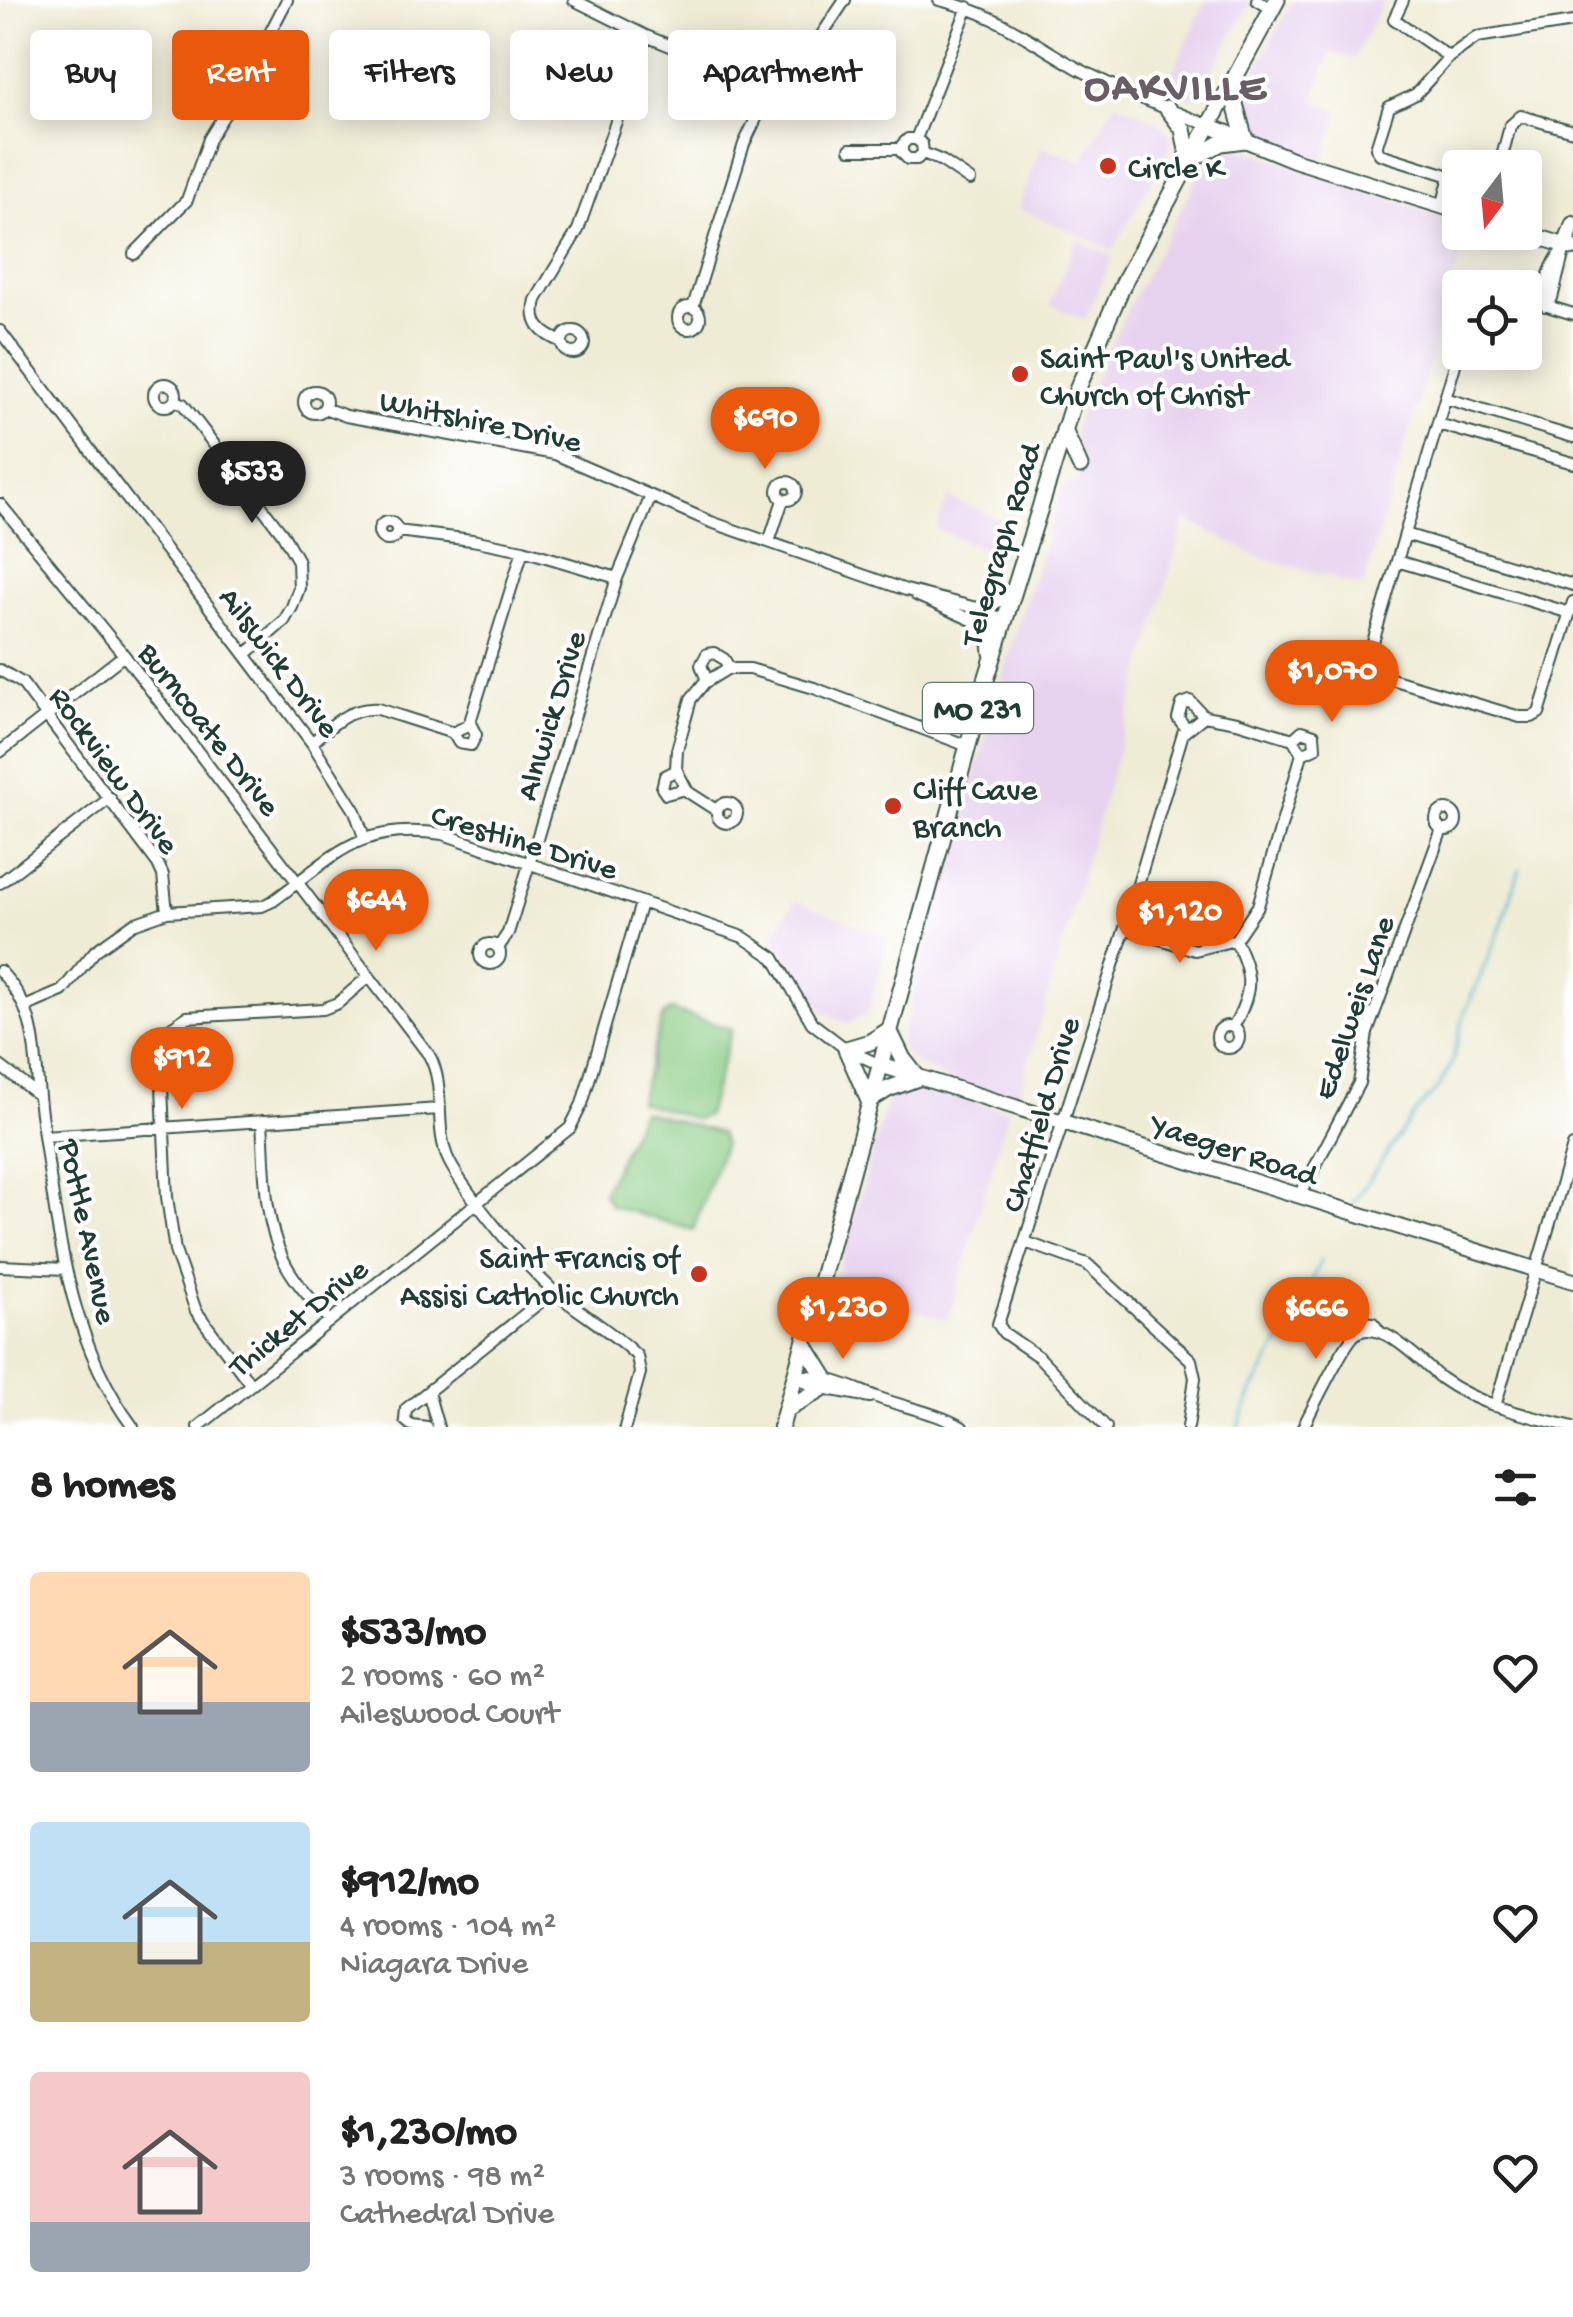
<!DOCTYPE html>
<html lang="en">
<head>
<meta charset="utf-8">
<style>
	body { margin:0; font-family:"Gochi Hand",sans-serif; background:#f2f2f2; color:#222; height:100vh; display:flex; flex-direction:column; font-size:38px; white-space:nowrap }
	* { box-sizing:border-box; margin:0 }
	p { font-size:32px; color:#767676 }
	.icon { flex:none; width:55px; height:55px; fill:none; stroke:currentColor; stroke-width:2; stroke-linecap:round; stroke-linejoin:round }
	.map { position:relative; height:1427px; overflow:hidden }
	.sheet { display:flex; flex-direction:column; background:#fff; flex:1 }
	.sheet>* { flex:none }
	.banner { position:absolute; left:30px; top:30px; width:1000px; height:90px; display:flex; gap:20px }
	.needle { width:65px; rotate:196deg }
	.buttons { position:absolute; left:1442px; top:150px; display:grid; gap:20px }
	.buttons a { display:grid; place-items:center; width:100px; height:100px; border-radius:10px; background:#fff; box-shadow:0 5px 25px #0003; font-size:50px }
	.price { position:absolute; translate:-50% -85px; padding:0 22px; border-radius:35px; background:#ea580c; color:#fff; font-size:32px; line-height:65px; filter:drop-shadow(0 2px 5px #0008) }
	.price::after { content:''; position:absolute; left:50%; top:60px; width:30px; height:22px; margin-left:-15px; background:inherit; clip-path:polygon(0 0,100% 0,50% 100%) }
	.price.on { background:#222; color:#fff }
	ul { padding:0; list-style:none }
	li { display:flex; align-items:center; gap:30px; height:250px; padding:0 30px }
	li span { display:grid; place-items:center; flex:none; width:280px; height:200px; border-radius:10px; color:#555 }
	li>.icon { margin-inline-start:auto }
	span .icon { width:120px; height:120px; fill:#fffc; stroke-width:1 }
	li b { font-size:42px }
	h2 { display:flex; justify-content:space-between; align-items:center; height:120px; padding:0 30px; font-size:42px }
	.pill { padding:0 35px; border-radius:10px; background:#fff; box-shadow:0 5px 25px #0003; font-size:35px; line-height:90px }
	.pill.on { background:#ea580c; color:#fff }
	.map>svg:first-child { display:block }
	.built { fill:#e7d2ef }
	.green { fill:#89cc85; stroke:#54845c; stroke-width:2.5 }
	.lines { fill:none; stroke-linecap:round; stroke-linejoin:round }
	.stream { stroke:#54b6d3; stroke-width:2.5 }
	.street-casing { stroke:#3e574c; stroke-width:14 }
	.secondary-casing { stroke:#3e574c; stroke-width:18 }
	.primary-casing { stroke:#3e574c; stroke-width:19 }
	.street { stroke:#fff; stroke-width:10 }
	.secondary { stroke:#fff; stroke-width:14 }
	.primary { stroke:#fff; stroke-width:15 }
	.poi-dot { fill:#c8321e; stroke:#fff; stroke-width:4 }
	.labels { text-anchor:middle; stroke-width:8; stroke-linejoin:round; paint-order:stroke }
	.shield { fill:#fff; stroke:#627771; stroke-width:2.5 }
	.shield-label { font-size:30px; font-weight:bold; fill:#1f3d34 }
	.poi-label { font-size:32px; fill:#1f3d34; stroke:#fff; text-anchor:start }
	.street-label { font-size:32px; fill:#1f3d34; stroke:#fff }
	.district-label { font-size:42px; font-weight:bold; letter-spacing:2.5px; fill:#695e65; stroke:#fff }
</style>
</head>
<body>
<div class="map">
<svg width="1573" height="1427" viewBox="0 0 1573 1427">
	<rect width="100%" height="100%" fill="#fff"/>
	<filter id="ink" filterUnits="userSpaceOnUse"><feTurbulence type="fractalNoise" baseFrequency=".01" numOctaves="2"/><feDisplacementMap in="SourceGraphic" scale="20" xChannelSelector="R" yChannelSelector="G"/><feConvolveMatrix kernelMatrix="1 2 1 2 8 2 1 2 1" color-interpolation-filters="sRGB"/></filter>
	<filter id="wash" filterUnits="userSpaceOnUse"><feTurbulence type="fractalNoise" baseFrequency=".0048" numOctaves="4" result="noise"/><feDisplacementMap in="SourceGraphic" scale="40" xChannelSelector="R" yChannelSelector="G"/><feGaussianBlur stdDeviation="2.25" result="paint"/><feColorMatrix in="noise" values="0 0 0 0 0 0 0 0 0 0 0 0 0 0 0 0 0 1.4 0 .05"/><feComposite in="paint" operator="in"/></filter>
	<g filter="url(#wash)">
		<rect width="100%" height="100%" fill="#efecd5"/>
		<path class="built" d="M1206 0H1252L1198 96 1184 98 1165 90Z
			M1293 0H1384L1354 59 1330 52 1314 101 1339 110 1324 160 1296 152 1254 130 1245 120 1240 100Z
			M1115 102 1156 120 1169 134 1171 145 1113 250 1018 208 1042 146 1082 161Z
			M1239 147 1460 223V232L1468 233 1363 587 1258 556 1185 519 1016 1104 945 1078 917 1063 905 1055 900 1042 1009 653 1062 489 1066 483H1076L1083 460 1074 435 1075 425 1127 309 1212 151Z
			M1077 240 1113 256 1085 320 1050 304Z
			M948 498 1010 522 1001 556 936 529Z
			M795 900 888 938 868 1013 848 1024 823 1012 773 938Z
			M912 1088 1009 1110 948 1320 834 1286 889 1095Z"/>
		<path class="green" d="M670 1010 732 1029 707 1115 696 1119 639 1102 662 1018Z
			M642 1111 720 1133 724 1144 693 1230 611 1206 603 1193Z"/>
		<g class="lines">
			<path class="stream" d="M1353 1203 1414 1114 1437 1089 1452 1063 1465 1012 1500 930 1520 869
				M1238 1427 1253 1390 1301 1306 1321 1260"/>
		</g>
	</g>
	<g filter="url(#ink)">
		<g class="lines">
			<g class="street-casing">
				<path id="street" d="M574 0 646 36 771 87 793 78 845 0
					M939 0C999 14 1028 41 1079 69 1120 91 1165 108 1208 125
					M1257 0 1272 9
					M1403 0 1394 19 1449 57 1416 94 1389 107 1376 148 1380 154 1460 179
					M1449 57 1477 37 1573 22
					M916 139 922 144 923 153 917 159H908L902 153V145L908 139H916L968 7
					M850 149H901
					M923 153 942 161 970 180
					M1499 168 1510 126 1521 116 1573 131
					M1442 207 1450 176
					M134 254 187 200 209 139 244 83 287 0
					M1525 299 1573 314
					M1545 306C1543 283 1551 264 1565 246
					M1545 306 1552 298 1565 247
					M693 307 744 144 771 87
					M678 318a11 11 0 1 1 22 0a11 11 0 1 1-22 0Z
					M0 331 312 743 355 811 364 837
					M562 342a11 11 0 1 1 22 0a11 11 0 1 1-22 0Z
					M562 342C542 334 530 324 536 300L578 230 646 36
					M1460 348 1368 659 1369 668 1378 675 1520 717H1532L1539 713 1573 602
					M154 395a11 11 0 1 1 22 0a11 11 0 1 1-22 0Z
					M304 402a11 11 0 1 1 22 0a11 11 0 1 1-22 0Z
					M1445 398 1573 437
					M175 400 183 404 282 533 298 561 299 588 292 607 284 621 246 654
					M324 408 346 416 555 454 711 522 906 590 988 611 1003 623
					M1438 424 1573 463
					M778 491a9 9 0 1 1 18 0a9 9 0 1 1-18 0Z
					M0 504 124 655 429 1055C447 1087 433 1128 449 1161 465 1193 529 1270 557 1294 583 1315 613 1332 637 1356L640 1373 625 1427
					M379 531a9 9 0 1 1 18 0a9 9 0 1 1-18 0Z
					M397 531 472 540 523 550 617 578
					M1405 534 1573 585
					M769 542 783 500
					M1397 561 1570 613
					M916 595 983 625 1002 623
					M0 670 22 683 158 864 163 875 167 912
					M707 681 701 665 707 654 714 653 724 659 730 669
					M1187 729 1178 718 1182 704 1190 701 1204 716
					M453 733 459 743 471 745 476 735 470 723
					M1293 739 1302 731 1314 735 1315 748 1302 754
					M312 743C331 725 350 707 378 709L453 733 469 725 523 550
					M0 752 124 655
					M677 770 665 776 662 788 666 794 686 789
					M717 813a10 10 0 1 1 20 0a10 10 0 1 1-20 0Z
					M716 810 688 792 676 769 677 750 691 699 704 683 727 669H750L814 688 968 746
					M1436 820a10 10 0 1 1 20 0a10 10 0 1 1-20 0Z
					M0 883 110 798
					M480 954a10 10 0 1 1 20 0a10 10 0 1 1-20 0Z
					M498 948 508 933 617 578 651 496
					M0 971C42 1015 33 1058 41 1114 57 1221 66 1338 133 1427
					M27 1006 62 991 95 951 133 924 167 912 262 906 273 901C336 855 358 822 443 834L743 937 774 958 812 1023 846 1049 880 1065
					M1217 1037a11 11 0 1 1 22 0a11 11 0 1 1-22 0Z
					M1233 1027C1253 992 1253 975 1235 940
					M0 1066 37 1094
					M262 1121C265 1167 263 1217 283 1259 294 1282 314 1302 330 1321
					M44 1136 439 1109
					M1299 1197 1359 1083 1367 1033 1442 829
					M1025 1242 1087 1264 1191 1360 1195 1378 1188 1427
					M0 1266 66 1269
					M1351 1337 1357 1321 1373 1323 1379 1331
					M795 1376C826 1374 850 1387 879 1398 907 1408 935 1412 962 1427
					M796 1376 812 1386 870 1397
					M251 1385 196 1311 175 1251 167 1197 160 1043 166 1031 187 1017 323 1009 338 1003 368 977
					M428 1392 438 1427
					M1495 1406 1573 1146
					M198 1427 570 1128 582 1104 641 903
					M427 1427 411 1425 405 1420 406 1409 554 1291
					M1106 1427 1039 1357 1004 1333 998 1324 1125 928 1183 733 1204 716 1237 722 1293 739 1302 754 1258 906 1235 940 1195 950 1125 928
					M1303 1427C1312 1410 1345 1340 1357 1333 1383 1318 1423 1365 1442 1379 1480 1406 1528 1416 1573 1427"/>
			</g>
			<g class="secondary-casing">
				<path id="secondary" d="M1208 125 1294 160 1460 212
					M1523 232 1573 248
					M1565 246 1573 224
					M880 1065 1573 1281"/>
			</g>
			<g class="primary-casing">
				<path id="primary" d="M1167 108 1183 129 1189 161
					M1191 160 1221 143 1245 140 1230 86
					M1064 430 1080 466
					M980 609 1013 591
					M977 622 991 641 992 653
					M869 1101 888 1089 918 1078 903 1059 889 1030
					M869 1101 846 1049 870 1042 889 1030
					M804 1343 825 1377
					M786 1410 821 1389
					M781 1427 986 680 1077 390 1126 278 1277 0"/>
			</g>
			<use href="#street" class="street"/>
			<use href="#secondary" class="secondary"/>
			<use href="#primary" class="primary"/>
		</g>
	</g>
	<g class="poi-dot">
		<circle cx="1108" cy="166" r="10"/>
		<circle cx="1020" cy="374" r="10"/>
		<circle cx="893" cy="806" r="10"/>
		<circle cx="699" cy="1274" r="10"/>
	</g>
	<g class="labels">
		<rect class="shield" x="923" y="683" width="110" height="50" rx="8"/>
		<g class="shield-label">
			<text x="978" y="718">MO 231</text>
		</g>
		<g class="poi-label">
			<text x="1128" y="177">Circle K</text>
			<text x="1040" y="367">Saint Paul's United<tspan x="1040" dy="37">Church of Christ</tspan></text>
			<text x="913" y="799">Cliff Cave<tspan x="913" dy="37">Branch</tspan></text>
			<text x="679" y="1267" text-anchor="end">Saint Francis of<tspan x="679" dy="37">Assisi Catholic Church</tspan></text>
		</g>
		<g class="street-label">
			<text transform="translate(481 419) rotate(12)" y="11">Whitshire Drive</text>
			<text transform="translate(999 544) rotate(-73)" y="11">Telegraph Road</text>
			<text transform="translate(281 661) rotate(53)" y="11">Ailswick Drive</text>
			<text transform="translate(549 715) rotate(-73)" y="11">Alnwick Drive</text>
			<text transform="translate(211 728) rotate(52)" y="11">Burncoate Drive</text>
			<text transform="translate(116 769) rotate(54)" y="11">Rockview Drive</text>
			<text transform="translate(525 840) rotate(17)" y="11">Crestline Drive</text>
			<text transform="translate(1352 1007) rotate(-71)" y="11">Edelweis Lane</text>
			<text transform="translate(1039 1114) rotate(-73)" y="11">Chatfield Drive</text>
			<text transform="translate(1235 1148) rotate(18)" y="11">Yaeger Road</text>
			<text transform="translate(90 1231) rotate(78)" y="11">Pottle Avenue</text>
			<text transform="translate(297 1316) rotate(-39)" y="11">Thicket Drive</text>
		</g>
		<g class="district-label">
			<text x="1176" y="98">OAKVILLE</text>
		</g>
	</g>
</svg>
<div class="buttons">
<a><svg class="needle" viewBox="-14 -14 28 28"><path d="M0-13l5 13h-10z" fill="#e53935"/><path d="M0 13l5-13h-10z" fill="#767676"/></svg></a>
<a><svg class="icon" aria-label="locate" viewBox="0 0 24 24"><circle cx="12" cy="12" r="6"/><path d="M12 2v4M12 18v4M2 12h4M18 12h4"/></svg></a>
</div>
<b class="price" style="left:765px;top:472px">$690</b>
<b class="price on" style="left:252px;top:526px">$533</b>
<b class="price" style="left:1332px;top:725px">$1,070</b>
<b class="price" style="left:376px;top:954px">$644</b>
<b class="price" style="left:1180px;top:966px">$1,120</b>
<b class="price" style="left:182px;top:1112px">$912</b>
<b class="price" style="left:843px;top:1362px">$1,230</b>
<b class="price" style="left:1316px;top:1362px">$666</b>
<div class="banner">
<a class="pill">Buy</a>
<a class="pill on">Rent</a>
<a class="pill">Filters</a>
<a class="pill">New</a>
<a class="pill">Apartment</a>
</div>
</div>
<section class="sheet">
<h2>8 homes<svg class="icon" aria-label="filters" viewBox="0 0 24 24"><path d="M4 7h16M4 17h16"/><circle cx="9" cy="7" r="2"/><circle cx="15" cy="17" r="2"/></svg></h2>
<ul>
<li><span style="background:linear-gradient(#ffd9b3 65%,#9aa5b1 0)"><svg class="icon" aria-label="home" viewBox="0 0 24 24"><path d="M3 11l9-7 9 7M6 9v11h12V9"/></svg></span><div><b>$533/mo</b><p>2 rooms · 60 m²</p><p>Aileswood Court</p></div><svg class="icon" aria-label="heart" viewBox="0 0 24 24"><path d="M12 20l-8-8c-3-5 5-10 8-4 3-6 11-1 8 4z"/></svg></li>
<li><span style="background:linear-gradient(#bfe0f5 60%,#c2b280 0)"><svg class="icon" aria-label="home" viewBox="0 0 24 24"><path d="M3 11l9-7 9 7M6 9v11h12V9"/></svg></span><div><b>$912/mo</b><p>4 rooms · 104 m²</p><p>Niagara Drive</p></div><svg class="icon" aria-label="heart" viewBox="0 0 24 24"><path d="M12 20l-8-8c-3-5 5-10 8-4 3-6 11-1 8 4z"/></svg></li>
<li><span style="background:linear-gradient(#f6c9c9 75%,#9aa5b1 0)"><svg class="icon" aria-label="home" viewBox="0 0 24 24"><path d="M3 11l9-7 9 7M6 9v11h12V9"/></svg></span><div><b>$1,230/mo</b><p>3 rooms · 98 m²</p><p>Cathedral Drive</p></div><svg class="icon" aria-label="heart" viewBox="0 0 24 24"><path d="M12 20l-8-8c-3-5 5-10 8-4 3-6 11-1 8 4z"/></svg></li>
</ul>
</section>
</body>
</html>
